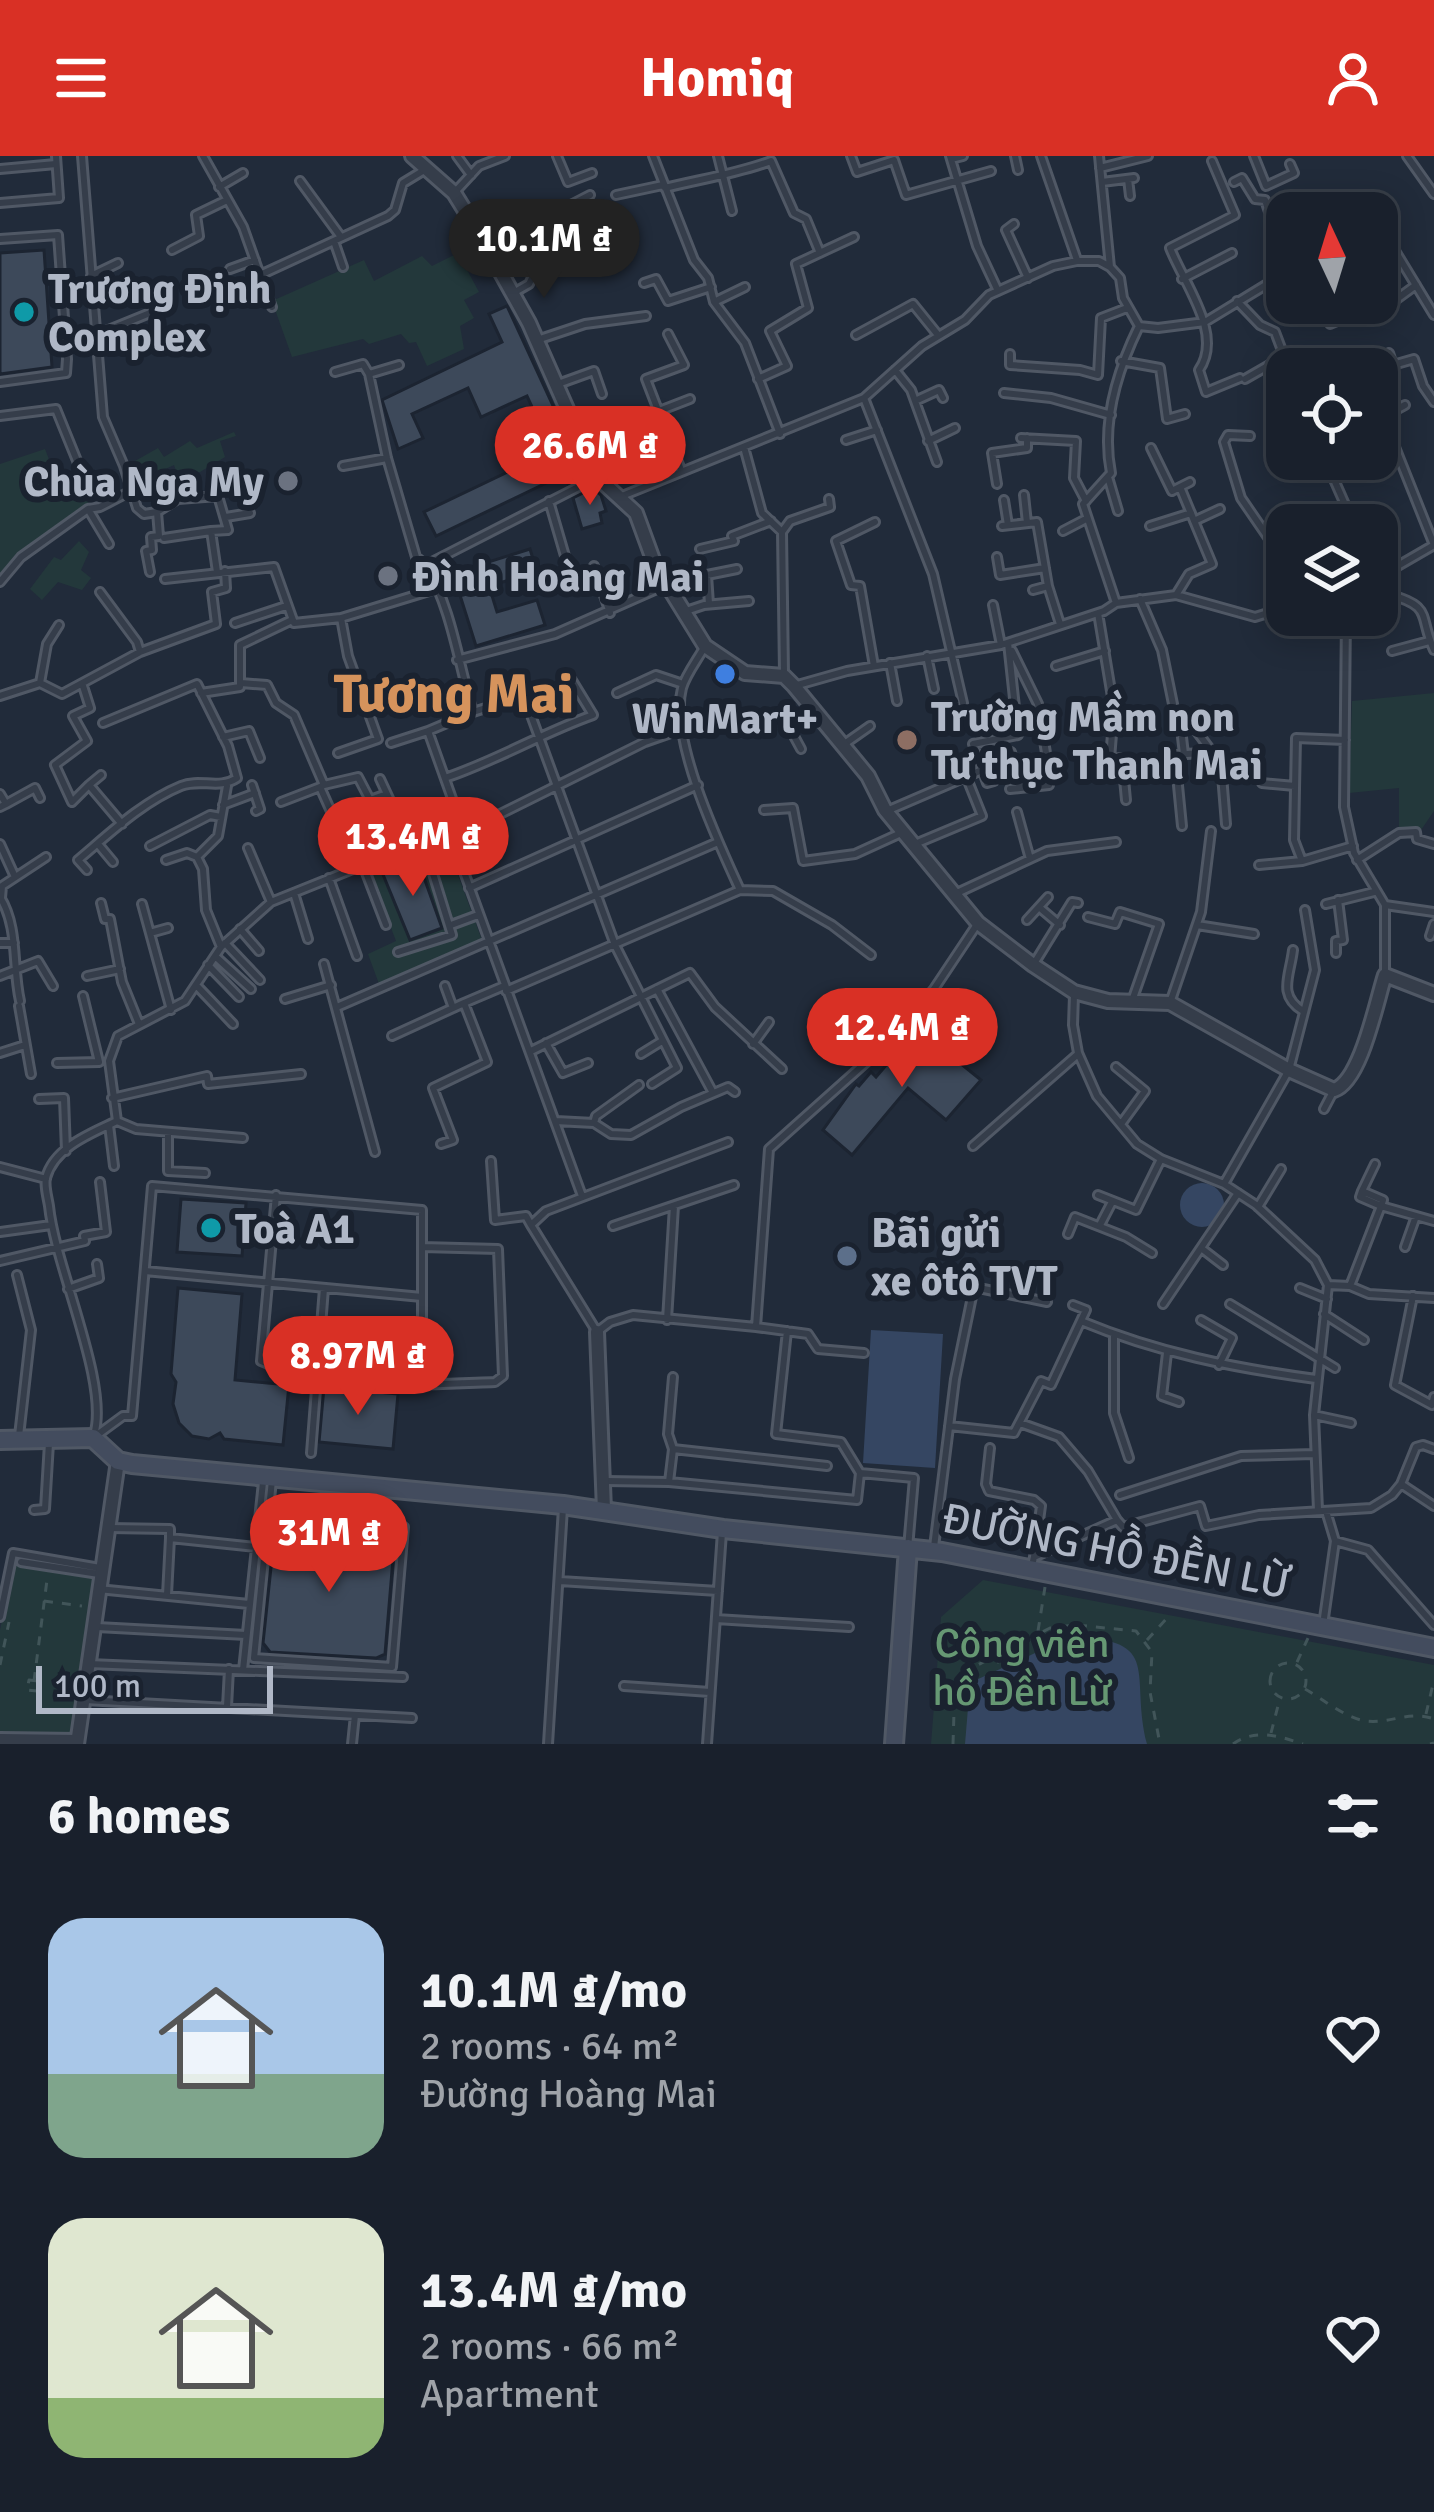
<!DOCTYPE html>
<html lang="en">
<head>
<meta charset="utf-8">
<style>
	body { margin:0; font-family:Signika,sans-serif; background:#262d38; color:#f1f3f6; height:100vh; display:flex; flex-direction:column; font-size:45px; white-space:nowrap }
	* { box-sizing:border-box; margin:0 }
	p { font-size:39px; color:#9fa3a9 }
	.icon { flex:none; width:66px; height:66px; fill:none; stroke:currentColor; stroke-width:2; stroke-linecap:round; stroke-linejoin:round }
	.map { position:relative; height:1588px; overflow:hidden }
	.side { display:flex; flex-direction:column; background:#19202c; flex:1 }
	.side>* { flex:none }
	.needle { width:78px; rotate:356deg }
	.fabs { position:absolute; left:1266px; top:36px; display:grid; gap:24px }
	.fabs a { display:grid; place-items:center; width:132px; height:132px; border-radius:24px; background:#19202c; box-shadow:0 6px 30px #0003,0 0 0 3px #373e48; font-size:60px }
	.scale { position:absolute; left:36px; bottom:30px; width:237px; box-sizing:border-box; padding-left:12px; border:6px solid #b0b8c7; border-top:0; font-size:33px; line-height:42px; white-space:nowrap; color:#b0b8c7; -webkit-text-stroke:9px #1a222f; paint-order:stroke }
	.price { position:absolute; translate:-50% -102px; padding:0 27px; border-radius:42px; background:#d93025; color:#fff; font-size:39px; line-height:78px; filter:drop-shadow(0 3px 6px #0008) }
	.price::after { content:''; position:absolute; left:50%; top:72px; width:36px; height:27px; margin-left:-18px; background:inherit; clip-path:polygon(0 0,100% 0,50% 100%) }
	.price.active { background:#222; color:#fff }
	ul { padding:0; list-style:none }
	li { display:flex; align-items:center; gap:36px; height:300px; padding:0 48px }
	li span { display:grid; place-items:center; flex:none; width:336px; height:240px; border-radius:36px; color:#555 }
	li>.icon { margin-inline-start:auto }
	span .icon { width:144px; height:144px; fill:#fffc; stroke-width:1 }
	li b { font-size:51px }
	h2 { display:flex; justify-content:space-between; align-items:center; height:144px; padding:0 48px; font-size:51px }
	header { display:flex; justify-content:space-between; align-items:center; height:156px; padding:0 48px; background:#d93025; color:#fff; font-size:54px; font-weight:700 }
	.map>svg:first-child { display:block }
	.green { fill:#23383b }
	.water { fill:#354662 }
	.building { fill:#3d495a; stroke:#1c2431; stroke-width:3 }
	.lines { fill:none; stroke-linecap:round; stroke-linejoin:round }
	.lane-casing { stroke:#505865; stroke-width:12 }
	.street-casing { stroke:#505865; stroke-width:18 }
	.secondary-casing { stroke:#505865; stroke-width:22 }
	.path { stroke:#415559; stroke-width:3; stroke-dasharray:9 9; stroke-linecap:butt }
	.lane { stroke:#353d4a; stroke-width:6 }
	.street { stroke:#353d4a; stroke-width:12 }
	.secondary { stroke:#434c5e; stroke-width:16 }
	.culture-dot { fill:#0f9aa8; stroke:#1a222f; stroke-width:4.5 }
	.worship-dot { fill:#6b7280; stroke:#1a222f; stroke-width:4.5 }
	.shop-dot { fill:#3f7fe0; stroke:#1a222f; stroke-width:4.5 }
	.education-dot { fill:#8d6e63; stroke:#1a222f; stroke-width:4.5 }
	.service-dot { fill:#5c6f8a; stroke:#1a222f; stroke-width:4.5 }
	.labels { text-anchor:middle; stroke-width:12; stroke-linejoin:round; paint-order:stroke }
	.poi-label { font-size:42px; font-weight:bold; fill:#b0b8c7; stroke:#1a222f; text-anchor:start }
	.street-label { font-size:42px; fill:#b0b8c7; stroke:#1a222f }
	.park-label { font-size:42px; fill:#669873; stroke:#1a222f }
	.district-label { font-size:54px; font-weight:bold; fill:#d6935c; stroke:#1a222f }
</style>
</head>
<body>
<header><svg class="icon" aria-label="menu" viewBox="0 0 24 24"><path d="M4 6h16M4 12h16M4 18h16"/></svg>Homiq<svg class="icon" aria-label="person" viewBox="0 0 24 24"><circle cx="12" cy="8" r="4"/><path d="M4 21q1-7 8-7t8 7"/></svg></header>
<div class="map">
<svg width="1434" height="1588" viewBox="0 0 1434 1588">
	<rect width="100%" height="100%" fill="#212b3a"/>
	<path class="green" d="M458 97 479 136 464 144 474 162 460 170 464 193 427 210 416 186 409 187 401 178 369 188 363 183 292 201 272 145 364 104 374 125 422 100 432 110Z
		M234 276 236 280 220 285 225 301 200 316 178 321 174 309 131 329 128 309 158 292 164 301 190 285 197 292Z
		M45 293 60 332 85 324 92 336 87 350 47 376 0 418V308Z
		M79 385 89 396 81 414 91 422 82 434 58 426 42 444 30 433 54 401 61 404Z
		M1434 537V655L1419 677 1399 674V632L1349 637 1352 545Z
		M447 689 483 787 379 828 368 798 396 785 367 710Z
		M15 1400 98 1414 75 1583 0 1582V1474Z
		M983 1424 1434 1509V1588H931L941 1461Z"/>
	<path class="water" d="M1180 1049a22 22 0 1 1 44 0a22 22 0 1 1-44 0Z
		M871 1174 943 1178 935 1312 863 1307Z
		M1068 1482C1165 1481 1129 1518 1147 1588H965L969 1540 976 1524Z"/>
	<path class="building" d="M44 94 52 211 0 218V97Z
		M507 150 585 319 568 328 563 319 436 380 424 356 520 310 518 305 550 290 527 240 481 261 468 232 412 258 423 282 398 293 382 244 502 186 489 158Z
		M593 332 601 339 606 355 600 357 602 367 582 373 573 342Z
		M530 393 537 416 489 430 497 456 537 444 545 469 476 490 453 417Z
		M417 702 442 772 410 784 382 716Z
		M918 872 953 906 955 903 981 924 946 964 908 932 852 999 823 974 856 928 859 930 871 916 876 921Z
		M181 1043 246 1047 242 1100 177 1096Z
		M178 1132 242 1138 235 1224 289 1229 283 1289 224 1283 220 1277 209 1283 192 1280 179 1267 173 1248 176 1226 171 1218Z
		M324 1231 398 1238 393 1293 319 1286Z
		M286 1374 384 1382 394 1391 385 1498 376 1502 270 1496 263 1487 274 1383Z"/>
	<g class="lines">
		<g class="lane-casing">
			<path id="lane" d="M82 0 103 261 124 310 137 352 144 358 157 356 159 380 151 381 152 394 146 395 150 416
				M203 0 243 71 260 119 388 60 395 54 403 27 426 13
				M457 0 471 19
				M557 0 568 26 592 17
				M653 0 694 104 708 122 714 146 745 187 780 278
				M718 0 732 55
				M851 0 857 16 894 4 906 39 991 15
				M950 0 977 90 998 135
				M1015 0 1018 14
				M1041 0 1077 104
				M1099 0 1110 111
				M1254 0 1266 30 1294 17 1290 8
				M1407 0 1434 38
				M951 3 963 0
				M1212 5 1235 59 1170 92C1184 128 1224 178 1199 214L1206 236 1240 222
				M1100 12 1148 0
				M0 13 56 8
				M1128 23 1130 40
				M300 25 341 81
				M1102 26 1134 22
				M1234 26 1242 22 1255 43 1265 44 1287 109
				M219 31 243 17
				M665 32C701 23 736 18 771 5L794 57 806 63 820 97
				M455 36 479 10 505 0
				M616 39 663 29
				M1368 43 1374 57
				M0 47 59 42 56 0
				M1377 63 1383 75
				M1014 68 1006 74 1028 122
				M1377 77 1383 75 1434 159
				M0 83 58 79 67 203 66 217 0 226
				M334 85 343 111
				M488 92 590 39
				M172 94 199 80 196 59 227 44
				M230 113 255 104
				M260 119 272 151
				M91 120 118 107
				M1182 123 1232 97
				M644 127 656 123 668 145 711 131
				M515 136 529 128 543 100 577 85
				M1237 145 1260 169 1275 176 1289 213
				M714 146 745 131
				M1320 147 1330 168 1349 160
				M1375 159 1416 129
				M668 178 684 209 646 223 681 314
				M96 179 150 157
				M856 179 913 148 938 179
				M537 184 585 168 646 160
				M1389 197 1393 209 1414 203 1423 230 1434 246
				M1010 198V209L1080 214 1098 219 1101 162 1127 152
				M1121 205 1160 212 1167 263 1185 258
				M1300 213 1336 200
				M895 214 911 234 937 306
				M335 216 363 208 369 218 399 209
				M369 218 387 302 416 401 426 409
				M758 223 787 210 770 175 808 152 796 108 854 81
				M1245 223 1285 200
				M558 228 594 215 602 238
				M1004 237 1051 242 1111 259
				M864 242 933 418 963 547
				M915 245 939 234 943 242
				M1405 249 1383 261 1434 389
				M659 255 690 243
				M0 260 56 253 84 322
				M1250 280 1228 279 1224 286 1241 342 1287 409
				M1021 282 1076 285 1074 322 1086 345
				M846 284 877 274
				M928 285 955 272
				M744 291 762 357 782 376 784 517
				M1151 292 1172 335 1190 326
				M1325 303 1354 369
				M343 310 387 302
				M1108 321 1118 355
				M997 328 992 297 1027 292V282
				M1024 339 1027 367
				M622 340 864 242 922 190 965 164 989 139 1053 110 1077 105H1099L1110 111 1120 122 1123 142 1139 170 1158 172 1205 166 1287 116
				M1004 344 1008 369
				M549 345 565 400
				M88 353 109 388
				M157 356 178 343 218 340 228 374 211 375 217 416
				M226 361 250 357
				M1194 365 1220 353
				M1002 370 1037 366 1048 430 1060 468
				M1150 370 1191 357
				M1063 375 1086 363
				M782 376 790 365 830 351 829 343
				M164 382 211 375
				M700 393 734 385 732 380 771 365
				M997 401 1000 419 1045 412
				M594 410 610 457
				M1377 421 1388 438C1434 451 1418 459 1434 494
				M1377 422 1434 389
				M165 423 274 411 294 467 341 462 439 432
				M0 426 21 401 88 353 100 351 131 335
				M1033 434 1048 430
				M100 436 137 486 140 496
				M1176 439 1189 418 1212 408 1180 331
				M1140 443 1162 494 1174 553C1192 564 1205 589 1221 607L1226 668
				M1116 447 1083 348 1111 317C1101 267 1117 215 1139 170
				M709 448 707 419 737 413
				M993 449 1001 489
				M686 455 704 449 749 445
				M1098 457 1114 553 1110 603 1122 602 1126 644
				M1346 459 1344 651 1354 697 1385 749V817
				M235 467 286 450
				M705 490C698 503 686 518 682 532 669 582 718 686 740 734
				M1012 495 1038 548 1046 597
				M1392 495 1429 485
				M927 500 934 533
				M457 504 555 478 666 429
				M890 507 897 545
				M874 510 860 430 851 429 836 385 875 366
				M1056 510 1105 495
				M40 527 62 538 140 496 216 468 212 436 226 432 225 415
				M40 527 47 488 59 469
				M241 527 267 529 276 547 294 559 324 629 320 631
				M83 530 90 552 73 560 87 585 55 609 72 646 89 629 122 668
				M794 530 847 515 1001 489 1104 455 1116 447 1176 439 1255 461 1287 451
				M201 537 240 531V489L292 464
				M617 537 656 519 683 528
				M0 540 40 527
				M473 556C458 506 452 454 426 409L594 323
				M1179 556 1184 598
				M223 581 249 575 260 602
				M391 587 428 575
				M843 589 870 570
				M801 593 788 569 811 554
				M338 597 378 583 348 500 341 462
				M980 603 1011 596 1020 631
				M445 622C496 605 542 577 593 559L571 523
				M380 623 413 694
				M994 625 987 627 973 588 1018 579 1008 487
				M1262 627 1295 630
				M89 629 101 619
				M252 629 260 653 256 655
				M324 629 358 621 370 644
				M1010 633 1049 629
				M0 638 6 648 0 651
				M281 646 320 631 356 711
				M6 648 35 632 40 642
				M223 649 255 637
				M764 654 793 652 803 705 855 698 901 677
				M889 654 982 614
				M1017 656 1030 703
				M331 658 387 638
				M1182 670 1175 599 1211 596
				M453 679 460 665 428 575 473 556 524 540 615 789 677 912 652 928
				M452 683 582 1040
				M0 688 15 721
				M98 688 113 706
				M915 688 982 660 966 620
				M150 690 210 659 221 661
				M248 692 271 746
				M166 704 187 697 197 701
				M1357 704 1399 677 1416 676 1417 683 1434 688
				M1302 705 1294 684 1296 582 1345 584
				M363 709 386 769
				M1259 709 1302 705 1353 690
				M87 714 78 704C109 678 142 646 181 630 200 622 219 634 237 622L228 590 197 528 103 567
				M329 722 357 800
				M469 732 698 629
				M740 734 773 735 832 769 871 799
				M294 737 308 783
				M957 737 1047 695 1116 686
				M0 741C19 772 12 810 20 845
				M1 742 2 730 46 701
				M101 747 105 763H110L122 826 139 868
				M142 748 171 854
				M1326 748 1374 736
				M1385 749 1434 756
				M1040 752 1060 769
				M1088 761 1115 768 1120 756 1159 768 1133 842
				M1027 764 1048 741
				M451 769 478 759
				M1197 769 1254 778
				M240 773 259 795
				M150 777 168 772
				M1430 780 1434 768
				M0 787H14
				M225 787 260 824
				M221 791 206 754 203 713 197 701 218 680 227 630
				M1293 794C1290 820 1277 839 1303 855
				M398 796 452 779 430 708
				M1336 797V785L1343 784 1338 744
				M215 800 251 833
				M1035 806 1072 746 1078 747
				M324 808 375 996
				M208 809 239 841
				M0 820 38 805 53 830
				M87 820 120 813
				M196 829 233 868
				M445 830 453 852
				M657 833 712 935
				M506 835 740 734
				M1074 839 1073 869 1078 897 1097 940 1137 988 1161 1003 1224 1028 1256 1049 1315 1104 1328 1129 1314 1259 1318 1354
				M83 840 99 906
				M285 843 331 829
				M1171 844 1201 756 1211 675
				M19 850 31 918
				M337 851 718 686
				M392 880 464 847
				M546 887 563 917 588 907
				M753 888 769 866
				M531 895 690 817 715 851 782 913
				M0 897 25 889
				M641 898 662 885
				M57 907 99 906
				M1116 911 1145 935 1121 968
				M112 942 207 920 208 928 301 918
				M39 943 64 942 66 995
				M1324 953 1334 934
				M117 965 136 973 243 982
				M556 965 594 967 611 978 631 979 681 951 728 931 735 936
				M594 967 596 960 639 929
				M109 969 114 1010
				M168 977V1015L205 1017
				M728 986 546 1055 531 1069 597 1176 610 1166 633 1159 756 1171 769 993 891 884 934 833 976 770
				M441 988 453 984 433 932 487 906 464 847 504 830
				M973 990 1078 898
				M491 1005 495 1064 526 1060 531 1069
				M1375 1008 1362 1035 1383 1044 1381 1050
				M0 1011 46 1023
				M1224 1028 1289 914 1315 814 1305 754
				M1362 1035 1360 1041 1381 1050
				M276 1039 261 1205C331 1236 420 1229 495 1226L503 1220 498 1093 422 1091
				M1098 1039 1136 1054 1161 1003
				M1258 1051 1281 1013
				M1100 1069 1112 1046
				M613 1070 734 1029
				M0 1076 51 1069
				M1068 1078 1075 1061 1126 1081 1152 1097
				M1405 1091 1416 1060
				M1201 1092 1223 1109
				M0 1105 85 1085 84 1080 106 1076 100 1026
				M145 1115 422 1141
				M17 1119 31 1174 19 1280
				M1328 1129 1350 1130 1369 1138 1434 1142
				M1350 1130 1381 1050 1434 1065
				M1300 1132 1327 1143
				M68 1133 99 1122 97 1108
				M1413 1140 1395 1229 1432 1249 1434 1241
				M1163 1148 1238 1037
				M1230 1148 1335 1212
				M1324 1158 1364 1184
				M667 1164 674 1050
				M1201 1164 1232 1182 1219 1209
				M1081 1165C1158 1197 1234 1212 1316 1223
				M756 1171 808 1178 818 1193 864 1197
				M787 1175 776 1278 841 1286 860 1317
				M1114 1179V1257L1129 1302
				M1167 1197 1162 1240 1179 1246
				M673 1221 668 1278 673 1293
				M1314 1259 1351 1267
				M1020 1267 1059 1281 1088 1315 1117 1364
				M949 1270 1014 1277 1041 1225 1051 1229 1086 1154 1073 1149
				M94 1279C110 1228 55 1111 49 1050 48 1043 44 1030 46 1022 54 991 92 977 117 965L109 905 118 880 185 845 221 791 271 746 363 709 452 682 645 586 682 573
				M93 1282 123 1260H132L152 1030 422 1054V1229
				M990 1292 986 1328 989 1335 1034 1344 1041 1350 1034 1401
				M311 1297 324 1132
				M606 1325 669 1326 857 1344 860 1317 914 1322 908 1392
				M669 1326 673 1293 827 1310
				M1401 1328 1434 1350
				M1120 1339 1241 1300 1314 1298
				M34 1354 45 1353 49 1287
				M268 1358 404 1371 392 1511 254 1502 272 1324
				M109 1372 170 1373V1382L256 1391
				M1335 1385 1368 1394 1434 1469
				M934 1391 955 1223 974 1131 1047 1146
				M21 1406 99 1418
				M1032 1410 1034 1401 1117 1364 1123 1371 1200 1350 1206 1370 1259 1359 1371 1352 1392 1339 1401 1328 1416 1291 1423 1289 1434 1293
				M560 1425 718 1435
				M98 1433 249 1448
				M167 1439 170 1382
				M0 1461 13 1397 100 1412
				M716 1463 849 1471
				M1323 1469 1335 1385 1326 1355
				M97 1471 246 1479
				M89 1508 403 1521
				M243 1514 263 1326
				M624 1530 710 1536
				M85 1544 412 1562
				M227 1551 229 1513
				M352 1588 355 1559
				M548 1588 563 1352
				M707 1588 722 1376"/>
		</g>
		<g class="street-casing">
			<path id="street" d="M412 0 454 37 480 79 529 167 597 321 636 357 655 409 705 490 745 517 784 520 794 530 868 620 885 654 978 767 1033 809 1074 836 1108 845 1170 847 1289 914 1334 934C1361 925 1376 847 1385 819L1434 838
				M597 1176 604 1354
				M0 1584 77 1585
				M77 1588 118 1305"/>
		</g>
		<g class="secondary-casing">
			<path id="secondary" d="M0 1284 93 1282 118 1305 132 1308 563 1349 723 1373 942 1396 1434 1492
				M894 1588 908 1392"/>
		</g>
		<path class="path" d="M44 1445 82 1450
			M1038 1475 1045 1431
			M1147 1484 1169 1460
			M995 1499 1000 1509
			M1297 1506 1308 1482
			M1270 1525a18 18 0 1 1 36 0a18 18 0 1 1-36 0Z
			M0 1509 9 1466
			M29 1524 38 1525 37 1535 27 1534Z
			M34 1525 47 1424
			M1305 1533C1323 1543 1345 1562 1366 1565 1390 1568 1410 1554 1434 1563
			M1426 1558 1434 1524
			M1271 1577 1280 1542
			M953 1588 954 1556 964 1516 1050 1472 1076 1469 1136 1475 1152 1496 1150 1536 1160 1588
			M1233 1588C1256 1572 1279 1580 1303 1588
			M1430 1588 1434 1587"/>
		<use href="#lane" class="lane"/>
		<use href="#street" class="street"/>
		<use href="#secondary" class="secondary"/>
	</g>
	<g class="culture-dot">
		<circle cx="24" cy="156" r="12"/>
		<circle cx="211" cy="1072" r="12"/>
	</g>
	<g class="worship-dot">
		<circle cx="288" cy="325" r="12"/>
		<circle cx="388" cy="420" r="12"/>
	</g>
	<circle class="shop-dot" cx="725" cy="518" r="12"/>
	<circle class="education-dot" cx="907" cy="584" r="12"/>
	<circle class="service-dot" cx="847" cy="1100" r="12"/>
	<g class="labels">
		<g class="poi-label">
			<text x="48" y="147">Trương Định<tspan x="48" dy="48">Complex</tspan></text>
			<text x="264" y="340" text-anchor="end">Chùa Nga My</text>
			<text x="412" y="435">Đình Hoàng Mai</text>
			<text x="931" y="575">Trường Mầm non<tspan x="931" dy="48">Tư thục Thanh Mai</tspan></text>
			<text x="725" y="577" text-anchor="middle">WinMart+</text>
			<text x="235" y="1087">Toà A1</text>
			<text x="871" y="1091">Bãi gửi<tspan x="871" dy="48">xe ôtô TVT</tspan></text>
		</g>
		<g class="street-label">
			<text transform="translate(1116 1394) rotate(11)" y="15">ĐƯỜNG HỒ ĐỀN LỪ</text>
		</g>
		<g class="park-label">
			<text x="1022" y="1501">Công viên<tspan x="1022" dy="48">hồ Đền Lừ</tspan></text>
		</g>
		<g class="district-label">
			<text x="454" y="556">Tương Mai</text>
		</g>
	</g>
</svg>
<div class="fabs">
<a><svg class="needle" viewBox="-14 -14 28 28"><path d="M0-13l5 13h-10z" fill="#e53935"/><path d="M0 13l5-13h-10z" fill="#9fa3a9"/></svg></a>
<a><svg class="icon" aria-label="locate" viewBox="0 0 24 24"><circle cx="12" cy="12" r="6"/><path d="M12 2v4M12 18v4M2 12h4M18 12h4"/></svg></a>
<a><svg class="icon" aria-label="layers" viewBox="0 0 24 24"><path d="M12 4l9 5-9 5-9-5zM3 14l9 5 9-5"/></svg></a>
</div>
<div class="scale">100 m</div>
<b class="price active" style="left:544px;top:145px">10.1M ₫</b>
<b class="price" style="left:590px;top:352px">26.6M ₫</b>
<b class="price" style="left:413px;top:743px">13.4M ₫</b>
<b class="price" style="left:902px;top:934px">12.4M ₫</b>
<b class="price" style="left:358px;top:1262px">8.97M ₫</b>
<b class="price" style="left:329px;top:1439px">31M ₫</b>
</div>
<section class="side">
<h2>6 homes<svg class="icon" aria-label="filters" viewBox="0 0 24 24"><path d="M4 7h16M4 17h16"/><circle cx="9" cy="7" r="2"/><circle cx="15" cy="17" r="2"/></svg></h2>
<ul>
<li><span style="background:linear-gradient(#a9c7e8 65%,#7fa58c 0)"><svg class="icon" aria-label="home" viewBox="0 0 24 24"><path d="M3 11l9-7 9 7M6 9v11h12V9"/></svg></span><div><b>10.1M ₫/mo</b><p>2 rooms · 64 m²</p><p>Đường Hoàng Mai</p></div><svg class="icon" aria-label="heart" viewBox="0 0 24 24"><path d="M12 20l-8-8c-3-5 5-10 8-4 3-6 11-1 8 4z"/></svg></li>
<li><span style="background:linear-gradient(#dfe7d0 75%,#8fb573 0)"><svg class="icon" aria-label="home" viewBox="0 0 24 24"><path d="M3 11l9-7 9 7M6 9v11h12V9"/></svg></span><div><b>13.4M ₫/mo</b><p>2 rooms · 66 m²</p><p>Apartment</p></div><svg class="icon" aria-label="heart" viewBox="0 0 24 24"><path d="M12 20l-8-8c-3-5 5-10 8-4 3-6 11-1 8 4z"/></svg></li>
</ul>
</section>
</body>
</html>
